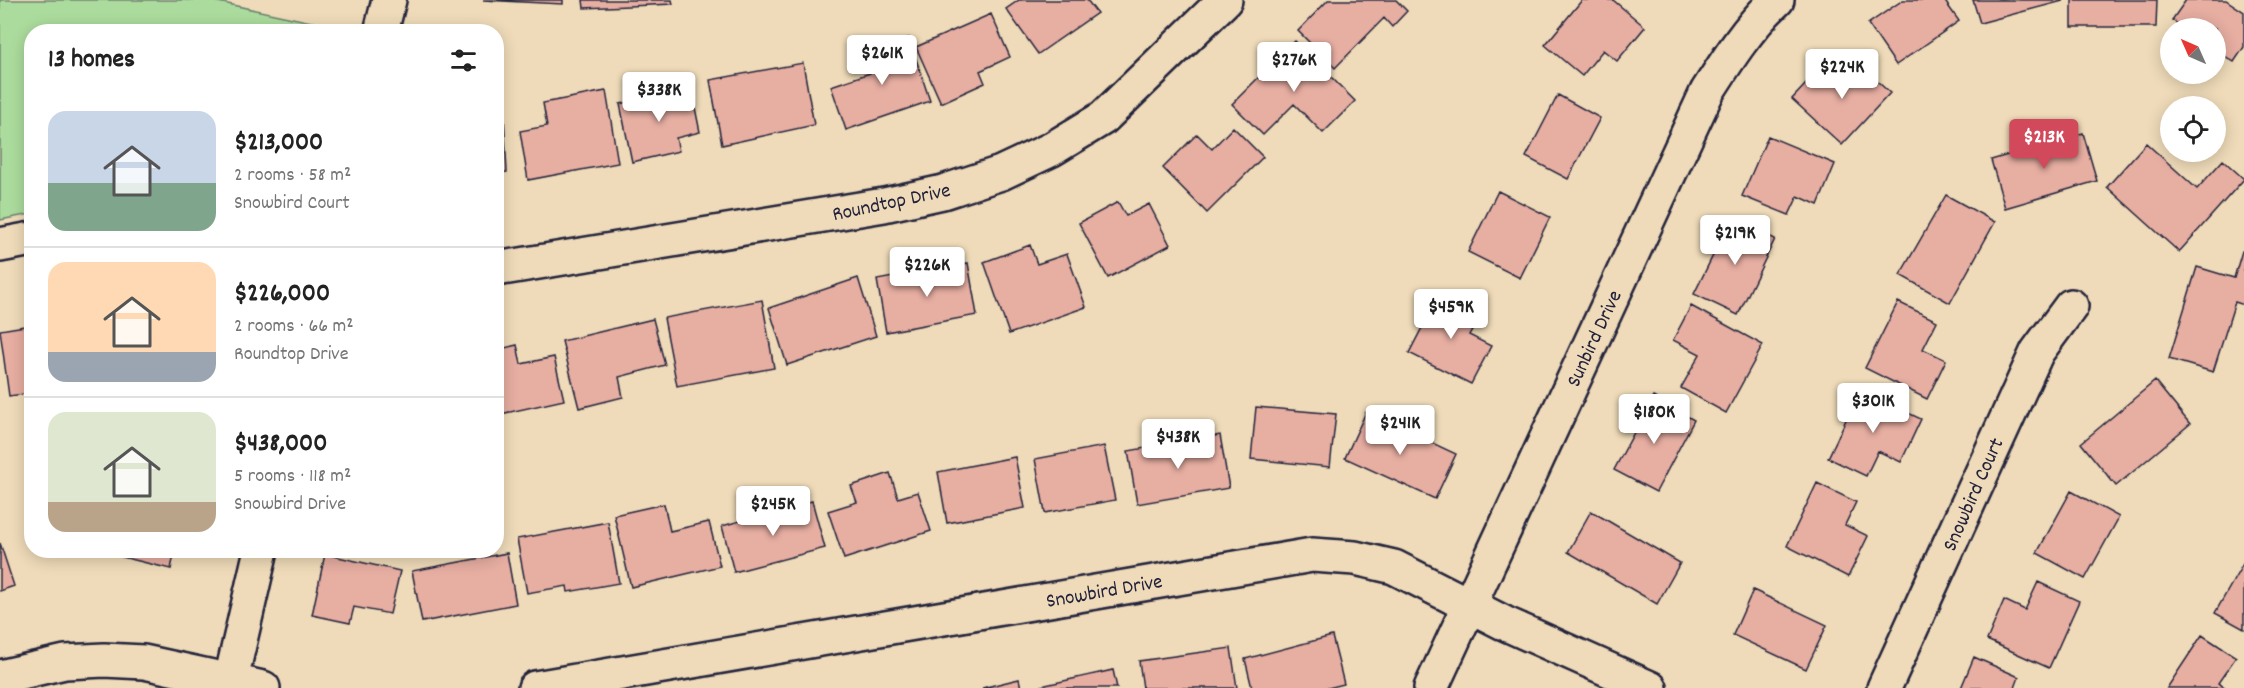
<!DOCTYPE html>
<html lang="en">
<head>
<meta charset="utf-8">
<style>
	body { margin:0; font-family:Dekko,sans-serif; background:#f6f6f6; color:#222; height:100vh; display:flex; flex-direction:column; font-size:22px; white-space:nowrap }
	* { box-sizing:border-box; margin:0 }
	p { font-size:20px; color:#767676 }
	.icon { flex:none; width:33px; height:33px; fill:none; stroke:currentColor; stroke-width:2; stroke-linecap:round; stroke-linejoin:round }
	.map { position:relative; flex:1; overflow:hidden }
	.drawer { position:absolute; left:24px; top:24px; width:480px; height:534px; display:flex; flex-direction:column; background:#fff; border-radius:24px; box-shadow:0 3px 15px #0003 }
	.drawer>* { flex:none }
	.needle { width:39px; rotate:315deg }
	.tools { position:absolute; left:2160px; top:18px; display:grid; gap:12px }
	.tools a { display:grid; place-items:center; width:66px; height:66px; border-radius:50%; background:#fff; box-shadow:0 3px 15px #0003; font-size:30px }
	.price { position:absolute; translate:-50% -51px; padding:0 14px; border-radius:6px; background:#fff; color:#222; font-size:20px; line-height:39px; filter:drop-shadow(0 2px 3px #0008) }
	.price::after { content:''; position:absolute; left:50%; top:36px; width:18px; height:14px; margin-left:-9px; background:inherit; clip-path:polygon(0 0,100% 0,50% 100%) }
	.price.active { background:#d1495b; color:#fff }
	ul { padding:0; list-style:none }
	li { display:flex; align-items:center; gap:18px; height:150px; padding:0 24px }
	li+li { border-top:2px solid #e0e0e0 }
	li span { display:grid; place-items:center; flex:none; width:168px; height:120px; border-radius:18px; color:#555 }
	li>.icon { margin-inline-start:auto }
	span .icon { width:72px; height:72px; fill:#fffc; stroke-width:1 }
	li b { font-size:26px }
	h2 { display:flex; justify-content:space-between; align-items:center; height:72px; padding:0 24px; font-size:26px }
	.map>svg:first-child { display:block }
	.green { fill:#acdc9d; stroke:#677f6c; stroke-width:1.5 }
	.building { fill:#e7aea2; stroke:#22223b; stroke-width:1.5 }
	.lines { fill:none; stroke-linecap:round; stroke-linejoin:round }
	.minor-casing { stroke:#22223b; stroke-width:38 }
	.tertiary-casing { stroke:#22223b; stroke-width:38 }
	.minor { stroke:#efdbb9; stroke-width:33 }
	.tertiary { stroke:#efdbb9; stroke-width:33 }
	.labels { text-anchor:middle; stroke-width:5; stroke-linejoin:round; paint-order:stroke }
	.street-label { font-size:21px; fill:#22223b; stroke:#efdbb9 }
</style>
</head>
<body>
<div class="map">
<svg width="2244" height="688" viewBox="0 0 2244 688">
	<rect width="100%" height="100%" fill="#efdbb9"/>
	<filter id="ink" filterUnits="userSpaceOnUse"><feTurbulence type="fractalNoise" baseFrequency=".0167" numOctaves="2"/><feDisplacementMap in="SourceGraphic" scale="12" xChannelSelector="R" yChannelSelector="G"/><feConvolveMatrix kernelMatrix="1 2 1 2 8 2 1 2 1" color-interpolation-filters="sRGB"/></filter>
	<g filter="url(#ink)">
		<path class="green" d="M0 0H209L353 31 32 32 31 214 0 220Z"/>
		<path class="building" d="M483 0H563V4Z
			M583 0H672L673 4 584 8Z
			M1019 0H1087L1097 13 1038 54 1006 9Z
			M1328 0H1396L1407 11 1392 27 1384 18 1335 68 1298 31Z
			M1582 0H1613L1645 27 1617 61 1603 50 1582 76 1545 45Z
			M1903 0H1944L1959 21 1896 65 1868 24Z
			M1973 0H2063V1L1980 23Z
			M2072 0H2157L2156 27H2072Z
			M2186 0H2226L2244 12V47L2234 62 2216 50V28H2184L2172 20Z
			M991 14 1010 57 980 71 985 83 941 103 916 47Z
			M909 38 930 101 846 130 831 86 870 73 863 53Z
			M1295 41 1355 101 1323 133 1294 104 1263 135 1232 104Z
			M1854 60 1890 93 1842 145 1792 99 1820 69 1834 82Z
			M803 63 814 125 722 145 710 80Z
			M691 88 700 132 676 138 679 151 632 162 620 104Z
			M606 91 618 163 528 180 520 131 547 126 543 103Z
			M1558 95 1600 118 1568 179 1526 157Z
			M496 116H504L507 172 496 173Z
			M1233 127 1263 157 1207 213 1163 168 1197 134 1212 149Z
			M2083 133 2097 181 2005 208 1991 160Z
			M1768 136 1835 164 1818 205 1798 196 1789 215 1742 196Z
			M2146 143 2197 189 2223 160 2244 179 2179 252 2107 187Z
			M1498 191 1550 217 1520 278 1468 252Z
			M1946 195 1995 222 1950 303 1900 275Z
			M1118 202 1126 216 1149 204 1170 245 1108 278 1079 223Z
			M1732 217 1775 239 1738 315 1694 294Z
			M1030 245 1037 264 1067 254 1086 307 1009 334 984 262Z
			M2242 251H2244V305L2235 302 2213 372 2169 359 2197 267 2234 278Z
			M968 263 977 315 886 332 877 280Z
			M858 278 876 336 787 365 769 308Z
			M1440 293 1481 314 1469 335 1491 346 1471 384 1409 353Z
			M762 300 774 368 677 386 664 318Z
			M1898 302 1937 321 1923 349 1946 360 1927 399 1865 368Z
			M1691 306 1763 345 1726 413 1681 388 1700 354 1673 340Z
			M653 319 665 365 619 377 623 397 579 408 562 341Z
			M31 325 32 393 9 396 0 330Z
			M517 345 521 364 554 357 564 400 496 415V350Z
			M2155 381 2190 424 2116 486 2081 443Z
			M1860 390 1921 419 1901 462 1878 451 1866 476 1828 458Z
			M1653 397 1694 420 1656 492 1614 470Z
			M1256 407 1336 414 1330 467 1251 459Z
			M1366 412 1456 454 1435 499 1345 458Z
			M1220 435 1229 488 1137 504 1128 451Z
			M1104 446 1115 500 1045 513 1035 459Z
			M1015 457 1025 508 947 523 938 472Z
			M890 473 898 498 918 492 931 531 844 559 828 511 857 502 851 486Z
			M1817 483 1856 502 1845 525 1868 536 1848 577 1787 546Z
			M2071 491 2119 517 2085 579 2037 553Z
			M812 501 825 548 734 572 722 526Z
			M664 504 670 531 709 522 720 566 631 587 614 515Z
			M1591 511 1680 563 1657 604 1568 552Z
			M608 522 619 583 568 592 567 586 527 593 517 539Z
			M0 543 14 586 0 591Z
			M106 550H175L171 569 106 553Z
			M507 553 516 604 422 622 412 571Z
			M325 554 400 571 390 614 354 607 350 623 312 615Z
			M2244 562V629L2215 613Z
			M2038 582 2079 601 2049 668 1987 640 2004 600 2025 610Z
			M1753 590 1827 625 1806 669 1733 635Z
			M2202 635 2236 657 2218 683 2226 688H2167Z
			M1332 636 1344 684 1328 688H1252L1245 659Z
			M1231 648 1237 688H1143L1139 661Z
			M1974 657 2019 677 2015 688H1961Z
			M1113 670 1117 688H1042L1041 686Z
			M1019 679 1021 688H982Z"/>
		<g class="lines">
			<g class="minor-casing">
				<path id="minor" d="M0 245 32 239
					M496 269 884 205 943 192 1001 173 1052 149 1103 118 1225 0
					M0 677 65 662 104 660 144 662 263 688
					M535 688 1312 555 1355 558 1394 567 1504 623 1650 688
					M1431 688 1707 92C1728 59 1748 27 1777 0
					M1884 688 2037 352 2071 306"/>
			</g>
			<g class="tertiary-casing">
				<path id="tertiary" d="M381 32 389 0
					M229 688 261 550"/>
			</g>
			<use href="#minor" class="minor"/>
			<use href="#tertiary" class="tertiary"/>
		</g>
	</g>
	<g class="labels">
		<g class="street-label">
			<text transform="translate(891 201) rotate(-12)" y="7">Roundtop Drive</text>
			<text transform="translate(1593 338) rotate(-65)" y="7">Sunbird Drive</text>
			<text transform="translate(1972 494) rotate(-66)" y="7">Snowbird Court</text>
			<text transform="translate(1104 590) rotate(-10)" y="7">Snowbird Drive</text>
		</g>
	</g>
</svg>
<div class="tools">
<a><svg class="needle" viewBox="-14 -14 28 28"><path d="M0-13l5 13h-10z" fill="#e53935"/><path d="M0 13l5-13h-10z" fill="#767676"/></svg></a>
<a><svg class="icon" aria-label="locate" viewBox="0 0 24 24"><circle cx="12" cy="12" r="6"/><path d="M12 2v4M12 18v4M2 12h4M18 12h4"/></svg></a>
</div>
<b class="price" style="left:882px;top:86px">$261K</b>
<b class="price" style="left:1294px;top:93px">$276K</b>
<b class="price" style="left:1842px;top:100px">$224K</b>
<b class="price" style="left:659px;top:123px">$338K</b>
<b class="price active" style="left:2044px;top:170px">$213K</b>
<b class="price" style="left:1735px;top:266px">$219K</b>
<b class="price" style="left:927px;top:298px">$226K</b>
<b class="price" style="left:1451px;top:340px">$459K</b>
<b class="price" style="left:1873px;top:434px">$301K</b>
<b class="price" style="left:1654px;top:445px">$180K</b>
<b class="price" style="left:1400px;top:456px">$241K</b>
<b class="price" style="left:1178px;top:470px">$438K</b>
<b class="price" style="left:773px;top:537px">$245K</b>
<section class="drawer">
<h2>13 homes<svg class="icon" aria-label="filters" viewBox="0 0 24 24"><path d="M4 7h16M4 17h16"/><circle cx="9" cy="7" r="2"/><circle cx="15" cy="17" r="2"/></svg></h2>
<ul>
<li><span style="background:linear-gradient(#c9d6e8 60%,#7fa58c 0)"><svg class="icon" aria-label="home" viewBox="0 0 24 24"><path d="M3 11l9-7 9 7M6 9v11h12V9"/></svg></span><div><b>$213,000</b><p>2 rooms · 58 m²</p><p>Snowbird Court</p></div></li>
<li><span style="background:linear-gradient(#ffd9b3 75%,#9aa5b1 0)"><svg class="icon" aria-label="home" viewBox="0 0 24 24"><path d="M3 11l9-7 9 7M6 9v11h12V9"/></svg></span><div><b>$226,000</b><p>2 rooms · 66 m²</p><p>Roundtop Drive</p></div></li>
<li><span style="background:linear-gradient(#dfe7d0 75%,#b9a48a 0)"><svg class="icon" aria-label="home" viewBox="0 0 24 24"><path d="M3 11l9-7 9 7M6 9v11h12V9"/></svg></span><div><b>$438,000</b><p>5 rooms · 118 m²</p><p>Snowbird Drive</p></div></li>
</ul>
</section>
</div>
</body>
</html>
